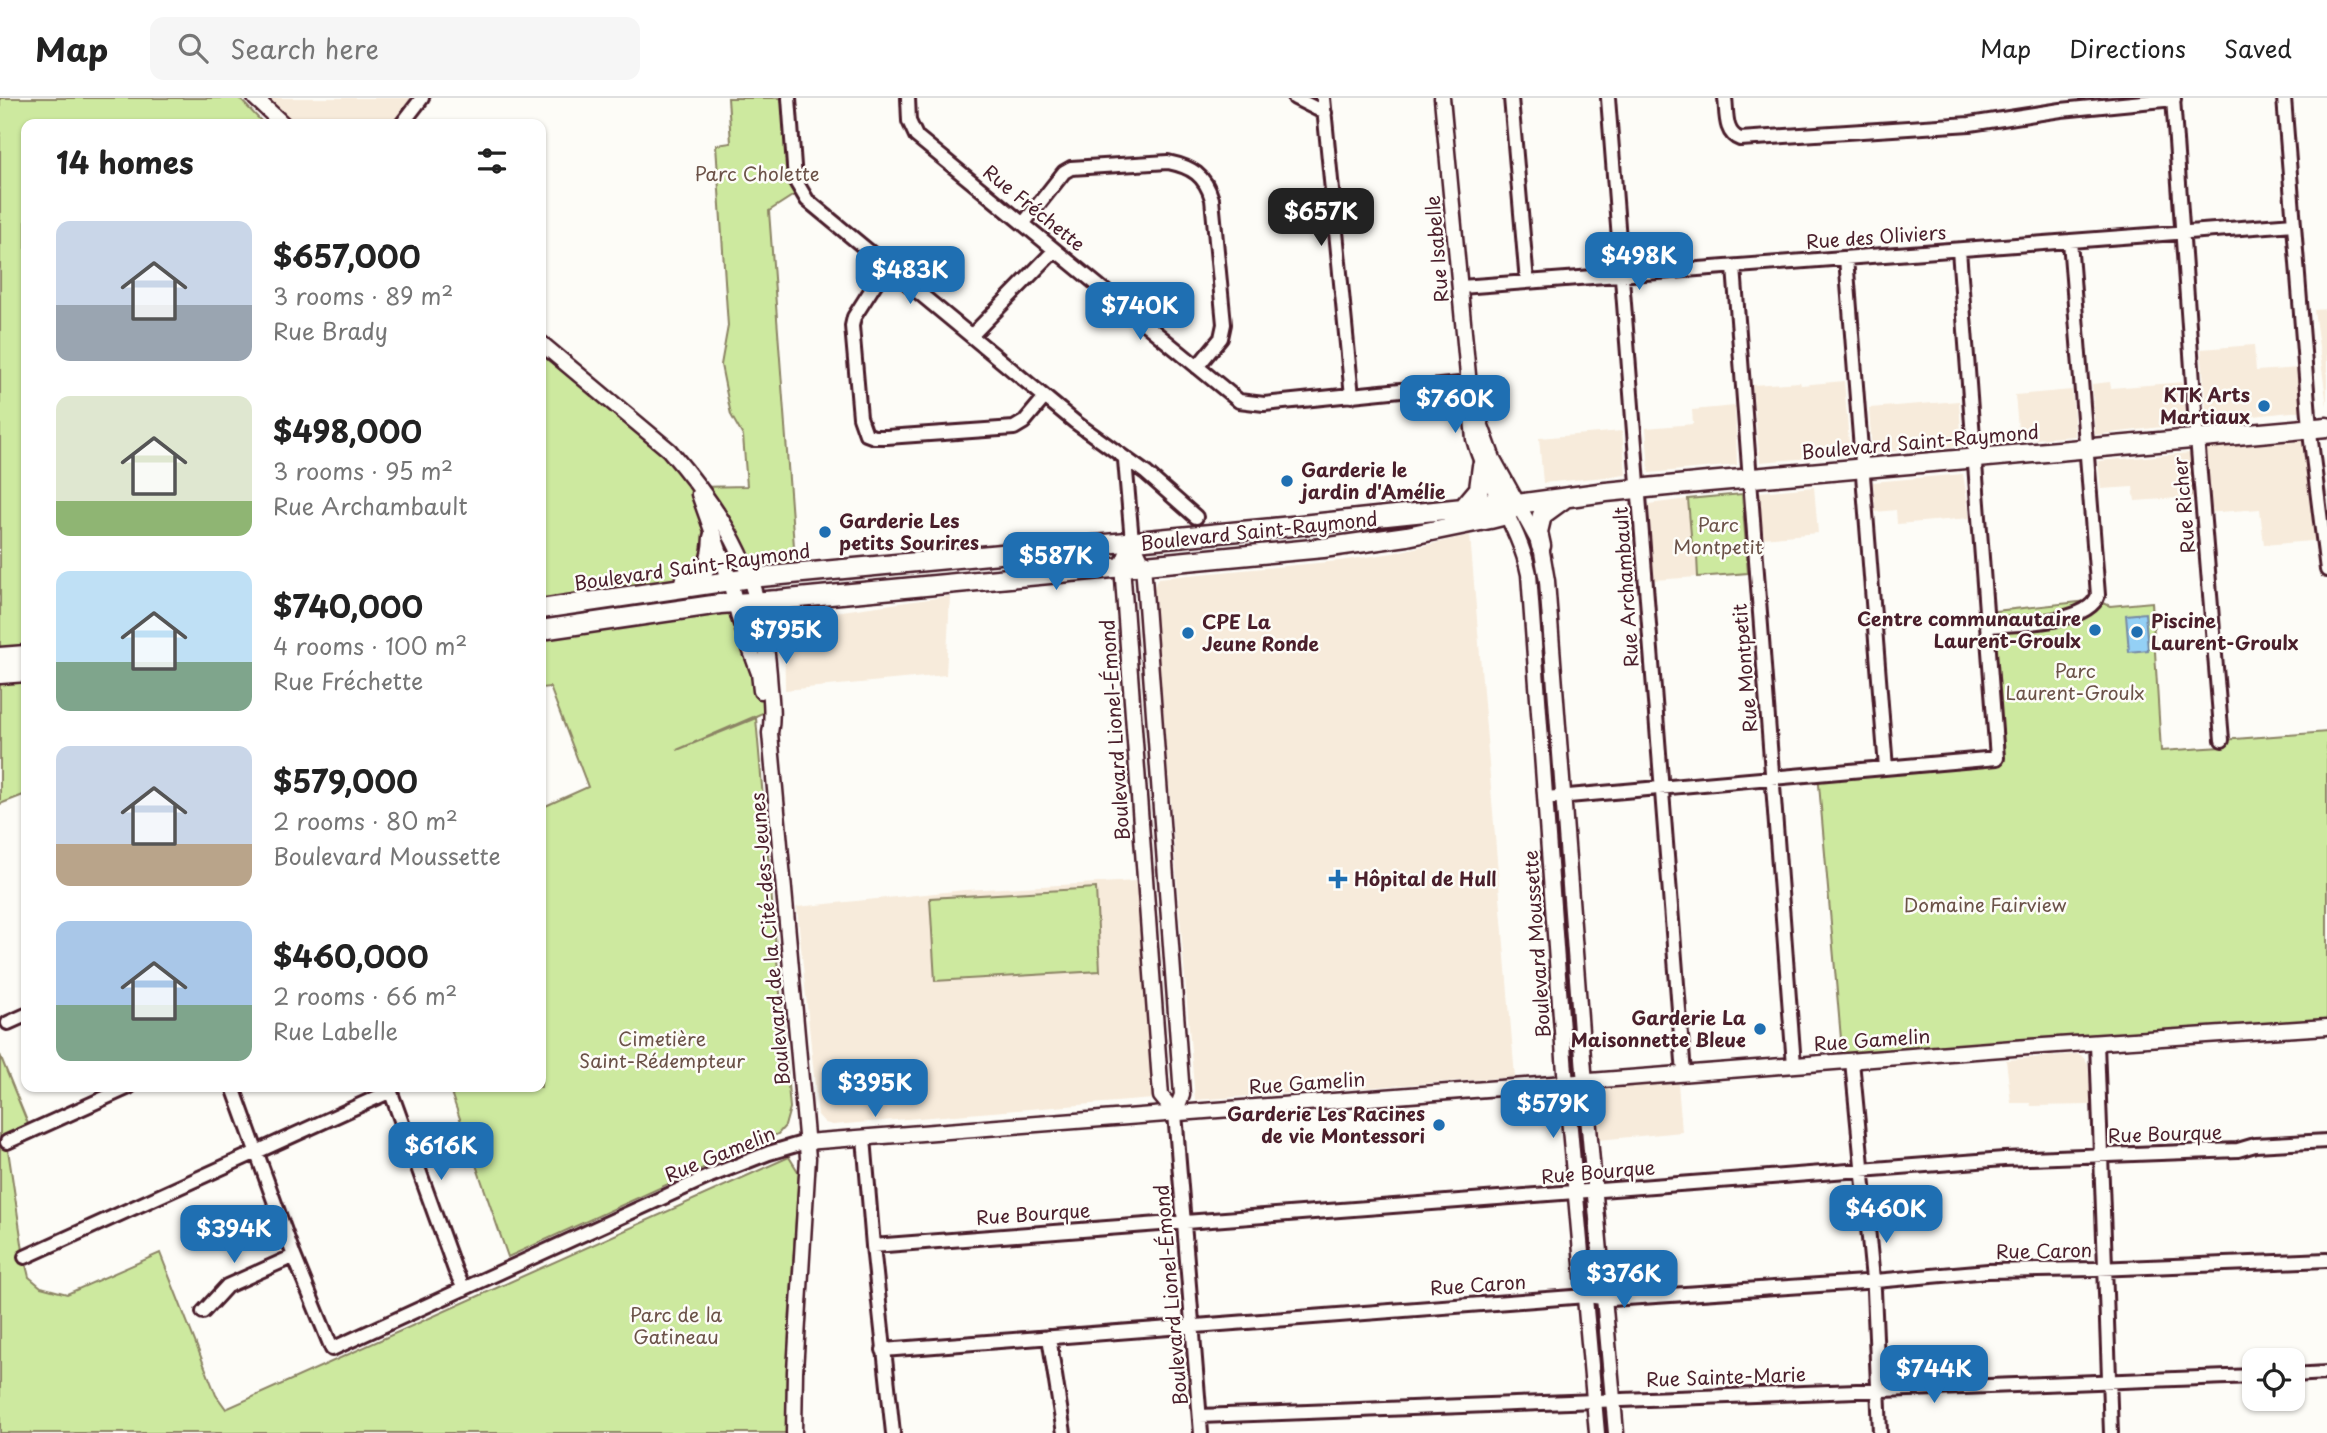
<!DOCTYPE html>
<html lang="en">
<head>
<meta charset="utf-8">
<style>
	body { margin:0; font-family:"Playpen Sans",sans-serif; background:#f6f6f6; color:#222; height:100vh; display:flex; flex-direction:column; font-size:26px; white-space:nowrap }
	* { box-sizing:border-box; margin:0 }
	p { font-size:23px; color:#767676 }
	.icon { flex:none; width:38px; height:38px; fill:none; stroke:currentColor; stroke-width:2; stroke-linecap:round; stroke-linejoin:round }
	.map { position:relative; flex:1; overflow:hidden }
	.details { position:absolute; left:21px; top:21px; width:525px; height:973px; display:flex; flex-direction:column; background:#fff; border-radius:14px; box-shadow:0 2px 5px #0004 }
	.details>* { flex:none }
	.tools { position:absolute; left:2242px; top:1250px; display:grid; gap:14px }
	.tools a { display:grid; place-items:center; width:63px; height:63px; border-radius:14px; background:#fff; box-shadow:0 2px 5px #0004; font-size:35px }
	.price { position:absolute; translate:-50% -60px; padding:0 16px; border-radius:14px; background:#1f6fb2; color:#fff; font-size:23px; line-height:46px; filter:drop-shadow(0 2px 4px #0008) }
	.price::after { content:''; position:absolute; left:50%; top:42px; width:21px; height:16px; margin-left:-10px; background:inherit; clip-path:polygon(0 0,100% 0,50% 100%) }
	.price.active { background:#222; color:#fff }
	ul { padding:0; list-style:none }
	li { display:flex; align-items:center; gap:21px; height:175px; padding:0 35px }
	li span { display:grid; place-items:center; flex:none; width:196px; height:140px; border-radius:14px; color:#555 }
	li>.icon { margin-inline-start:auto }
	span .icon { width:84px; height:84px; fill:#fffc; stroke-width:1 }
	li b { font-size:30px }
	h2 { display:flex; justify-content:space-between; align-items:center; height:84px; padding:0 35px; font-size:30px }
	header { display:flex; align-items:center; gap:42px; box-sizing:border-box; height:98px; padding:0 35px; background:#fff; border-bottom:2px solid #e0e0e0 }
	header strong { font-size:33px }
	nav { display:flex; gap:38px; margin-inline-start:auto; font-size:24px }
	.search { width:490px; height:63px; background:#f6f6f6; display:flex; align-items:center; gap:18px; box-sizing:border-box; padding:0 24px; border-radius:14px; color:#767676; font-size:26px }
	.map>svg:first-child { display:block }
	.built { fill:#f7ebdb }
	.green { fill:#cde99f; stroke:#8c8465; stroke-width:2 }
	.water { fill:#94d0f5; stroke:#7689a4; stroke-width:2 }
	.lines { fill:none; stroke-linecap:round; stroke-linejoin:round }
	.minor-casing { stroke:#4a1f2b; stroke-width:18 }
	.tertiary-casing { stroke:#4a1f2b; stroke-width:19 }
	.secondary-casing { stroke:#4a1f2b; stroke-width:23 }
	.minor { stroke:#fdfcf7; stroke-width:12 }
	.tertiary { stroke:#fdfcf7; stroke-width:14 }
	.secondary { stroke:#fdfcf7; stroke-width:18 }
	.poi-dot { fill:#1f6fb2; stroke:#fdfcf7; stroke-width:2.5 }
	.labels { text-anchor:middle; stroke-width:5; stroke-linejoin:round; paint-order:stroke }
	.park-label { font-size:19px; fill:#6b5248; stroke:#fdfcf7 }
	.street-label { font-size:19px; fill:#4a1f2b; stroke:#fdfcf7 }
	.poi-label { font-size:19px; font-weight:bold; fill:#4a1f2b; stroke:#fdfcf7; text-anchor:start }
</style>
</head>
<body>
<header>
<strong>Map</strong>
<div class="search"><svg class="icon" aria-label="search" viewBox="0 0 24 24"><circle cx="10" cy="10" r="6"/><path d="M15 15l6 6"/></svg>Search here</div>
<nav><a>Map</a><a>Directions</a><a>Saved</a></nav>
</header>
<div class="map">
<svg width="2327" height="1335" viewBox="0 0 2327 1335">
	<rect width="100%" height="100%" fill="#fdfcf7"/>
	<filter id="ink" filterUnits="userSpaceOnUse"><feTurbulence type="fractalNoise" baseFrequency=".0143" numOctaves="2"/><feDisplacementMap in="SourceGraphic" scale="14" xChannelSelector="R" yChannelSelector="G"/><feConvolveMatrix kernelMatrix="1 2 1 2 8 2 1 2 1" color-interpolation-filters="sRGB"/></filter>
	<g filter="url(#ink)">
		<path class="built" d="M255 0H422L402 26H283Z
			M2327 211V308L2314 212Z
			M2254 247 2256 273 2299 270 2301 313 2207 323 2201 251Z
			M1844 283 1850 357 1760 364 1752 287 1800 284 1801 287Z
			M2110 284 2111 290 2184 284 2186 326 2095 337 2092 286Z
			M2072 292 2075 338 2019 342 2015 297Z
			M1959 303 1962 348 1872 355 1869 310Z
			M1735 308 1737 367 1649 375 1646 330 1693 326 1692 312Z
			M2310 330 2323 442 2264 447 2260 411 2205 415 2198 340Z
			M1622 333 1626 377 1543 385 1539 340Z
			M2190 355 2194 399 2135 403 2133 389 2101 391 2098 363Z
			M1963 376 1970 420 1897 426 1896 412 1875 414 1873 384Z
			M1814 389 1818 435 1762 440 1759 394Z
			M1688 401 1692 449 1697 458 1698 479 1653 482 1649 406Z
			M1470 437 1515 979 1195 1002 1153 490 1158 480 1339 463 1393 455Z
			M950 498 946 577 785 592 784 521Z
			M1137 783 1153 1001 833 1027 825 1025 818 1017 797 809 965 792Z
			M2076 956 2081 957 2088 965 2091 1007 2031 1008 2030 1005H2011L2006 962Z
			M1678 985 1682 1034 1598 1042 1594 997 1599 991Z"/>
		<path class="green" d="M0 0H239L264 26H26V696L0 706Z
			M728 0H789L800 93 769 113 796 475 750 480 698 391 740 483 764 570 772 611 677 652 756 620 790 1010 785 1028 778 1036 508 1159 449 989H541V710L588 689 550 589 541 590V243L613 298 697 389 747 388 743 338 731 317 721 267 728 228 716 47 731 45Z
			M1742 396 1748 475 1698 479 1697 458 1692 449 1688 401Z
			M2097 502 2110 508 2152 504 2161 653 2221 649 2222 642 2327 634V929L1843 964 1818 675 1997 660 1986 514Z
			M1096 790 1100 873 935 883 930 800Z
			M0 957 31 1033 7 1045 24 1159 29 1179 41 1189 67 1196 160 1155 216 1297 226 1311 789 1059 799 1075 789 1225 787 1335H0Z"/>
		<path class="water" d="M2145 515 2148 552 2129 554 2126 517Z"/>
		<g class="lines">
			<g class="minor-casing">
				<path id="minor" d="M789 0 795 82 807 102 1075 324 1146 375 1196 419
					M908 0 909 23 916 38 1239 303 1264 306 1469 285
					M1295 0 1325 15
					M1323 0 1352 298
					M1511 0 1527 184
					M1608 0 1684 976
					M1725 0C1727 15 1724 35 1740 41L1970 26 2061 12 2174 1
					M2173 0 2196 327 2222 642
					M2284 0 2311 343 2327 472
					M402 26 422 0
					M1023 126 1064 74 1071 70 1168 64C1192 69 1205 77 1212 101L1224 226 1221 240 1197 269
					M1846 160 1886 670
					M887 167 854 219 852 228 860 319 866 336 874 339H887L1014 330 1024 324 1045 299
					M1734 169 1794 967
					M1461 189 2294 126
					M972 237 1055 152
					M1125 362 1132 443
					M1988 528C2014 526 2089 526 2098 497L2070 143
					M1546 700 1997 660 1959 152
					M8 925 26 917
					M2097 945 2111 1335
					M1852 963 1874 1192 1880 1335
					M233 989 294 1158 332 1251 710 1078 769 1055 806 1044
					M389 989 455 1172 464 1191
					M1175 1015 1201 1335
					M864 1040 873 1148 893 1335
					M7 1044 129 989
					M873 1148 2004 1061 2238 1052 2255 1047 2327 1043
					M25 1159 391 993
					M203 1214 227 1188 294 1158
					M1049 1239 1064 1335
					M883 1252 1586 1198 1611 1201 1864 1184 1988 1173 2096 1171 2327 1162
					M2292 1277 2327 1275
					M1200 1318 2254 1278"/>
			</g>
			<g class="tertiary-casing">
				<path id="tertiary" d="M255 0 283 26
					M1442 0 1474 341C1487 388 1519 428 1529 476L1565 974 1597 1335
					M541 245 669 352C732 425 761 479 769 576 770 596 774 616 770 635L808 1060 795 1273 794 1335
					M1476 314 1493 361 1541 448 1547 483 1584 973 1616 1335
					M699 396 730 483 739 520 759 575 761 593
					M1132 443 1122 467 1161 998 1175 1015
					M1132 443 1143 466 1182 997 1175 1015
					M806 1044 2014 950 2327 929"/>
			</g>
			<g class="secondary-casing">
				<path id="secondary" d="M1463 410 1479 391 1482 368
					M1541 448 1538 434 1542 417 1564 401
					M684 484C708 475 712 463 713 439
					M541 511 750 480 1282 429 1463 410 1499 402 1517 406 1606 394 1708 384 2327 329
					M541 532 720 506 778 502 1323 450 1407 438 1490 421 1506 417 1517 406
					M0 559 26 557
					M0 576 26 574"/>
			</g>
			<use href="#minor" class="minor"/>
			<use href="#tertiary" class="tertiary"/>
			<use href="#secondary" class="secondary"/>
		</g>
	</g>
	<g class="poi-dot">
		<circle cx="2264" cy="308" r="7"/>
		<circle cx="1287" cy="383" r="7"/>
		<circle cx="825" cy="434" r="7"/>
		<circle cx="2095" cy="532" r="7"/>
		<circle cx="2137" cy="534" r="7"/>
		<circle cx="1188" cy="535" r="7"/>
		<path d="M1334.5 770.5h7v7h7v7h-7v7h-7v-7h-7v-7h7z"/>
		<circle cx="1760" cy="931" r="7"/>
		<circle cx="1439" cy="1027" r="7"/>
	</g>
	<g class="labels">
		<g class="park-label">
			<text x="757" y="83">Parc Cholette</text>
			<text x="1718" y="434">Parc<tspan x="1718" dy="22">Montpetit</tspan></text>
			<text x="2075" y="580">Parc<tspan x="2075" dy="22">Laurent-Groulx</tspan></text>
			<text x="1985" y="814">Domaine Fairview</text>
			<text x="662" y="948">Cimetière<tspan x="662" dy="22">Saint-Rédempteur</tspan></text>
			<text x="676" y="1224">Parc de la<tspan x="676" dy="22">Gatineau</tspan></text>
		</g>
		<g class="street-label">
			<text transform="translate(1034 110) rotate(39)" y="7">Rue Fréchette</text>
			<text transform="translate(1876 139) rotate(-4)" y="7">Rue des Oliviers</text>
			<text transform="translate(1437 151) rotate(-95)" y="7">Rue Isabelle</text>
			<text transform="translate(1920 344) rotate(-5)" y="7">Boulevard Saint-Raymond</text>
			<text transform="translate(2184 407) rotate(-95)" y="7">Rue Richer</text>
			<text transform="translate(1259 433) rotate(-6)" y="7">Boulevard Saint-Raymond</text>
			<text transform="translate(692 469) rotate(-8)" y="7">Boulevard Saint-Raymond</text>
			<text transform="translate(1626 489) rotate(-94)" y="7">Rue Archambault</text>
			<text transform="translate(1745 570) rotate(-95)" y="7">Rue Montpetit</text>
			<text transform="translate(1115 632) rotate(-94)" y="7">Boulevard Lionel-Émond</text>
			<text transform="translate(770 841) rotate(-95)" y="7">Boulevard de la Cité-des-Jeunes</text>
			<text transform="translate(1537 846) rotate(-94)" y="7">Boulevard Moussette</text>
			<text transform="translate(1872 942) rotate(-4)" y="7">Rue Gamelin</text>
			<text transform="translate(1307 985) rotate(-4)" y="7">Rue Gamelin</text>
			<text transform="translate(2165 1036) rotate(-2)" y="7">Rue Bourque</text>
			<text transform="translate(720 1056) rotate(-22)" y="7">Rue Gamelin</text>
			<text transform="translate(1598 1074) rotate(-5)" y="7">Rue Bourque</text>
			<text transform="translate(1033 1116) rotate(-4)" y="7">Rue Bourque</text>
			<text transform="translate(2044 1153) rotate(-1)" y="7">Rue Caron</text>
			<text transform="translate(1478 1187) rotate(-4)" y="7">Rue Caron</text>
			<text transform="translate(1171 1197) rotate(-95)" y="7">Boulevard Lionel-Émond</text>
			<text transform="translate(1726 1279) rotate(-2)" y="7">Rue Sainte-Marie</text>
		</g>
		<g class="poi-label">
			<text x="2250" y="304" text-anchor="end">KTK Arts<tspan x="2250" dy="22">Martiaux</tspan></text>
			<text x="1301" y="379">Garderie le<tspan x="1301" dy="22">jardin d'Amélie</tspan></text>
			<text x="839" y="430">Garderie Les<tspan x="839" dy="22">petits Sourires</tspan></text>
			<text x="2081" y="528" text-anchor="end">Centre communautaire<tspan x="2081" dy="22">Laurent-Groulx</tspan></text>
			<text x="2151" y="530">Piscine<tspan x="2151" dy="22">Laurent-Groulx</tspan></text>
			<text x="1202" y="531">CPE La<tspan x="1202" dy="22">Jeune Ronde</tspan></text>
			<text x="1354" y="788">Hôpital de Hull</text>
			<text x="1746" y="927" text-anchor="end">Garderie La<tspan x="1746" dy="22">Maisonnette Bleue</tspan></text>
			<text x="1425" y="1023" text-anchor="end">Garderie Les Racines<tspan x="1425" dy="22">de vie Montessori</tspan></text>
		</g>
	</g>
</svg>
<div class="tools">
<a><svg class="icon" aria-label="locate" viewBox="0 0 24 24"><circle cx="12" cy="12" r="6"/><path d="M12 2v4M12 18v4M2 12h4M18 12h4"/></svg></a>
</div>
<b class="price active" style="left:1321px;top:150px">$657K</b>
<b class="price" style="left:1639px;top:194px">$498K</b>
<b class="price" style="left:910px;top:208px">$483K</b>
<b class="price" style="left:1140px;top:244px">$740K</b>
<b class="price" style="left:1455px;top:337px">$760K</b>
<b class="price" style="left:1056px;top:494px">$587K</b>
<b class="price" style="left:786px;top:568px">$795K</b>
<b class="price" style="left:875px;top:1021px">$395K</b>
<b class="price" style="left:1553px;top:1042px">$579K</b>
<b class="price" style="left:441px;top:1084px">$616K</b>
<b class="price" style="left:1886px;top:1147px">$460K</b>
<b class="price" style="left:234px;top:1167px">$394K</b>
<b class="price" style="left:1624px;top:1212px">$376K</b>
<b class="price" style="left:1934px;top:1307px">$744K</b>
<section class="details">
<h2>14 homes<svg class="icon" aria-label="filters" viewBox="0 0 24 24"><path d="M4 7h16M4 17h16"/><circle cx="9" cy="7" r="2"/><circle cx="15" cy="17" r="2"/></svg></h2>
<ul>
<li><span style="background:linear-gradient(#c9d6e8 60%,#9aa5b1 0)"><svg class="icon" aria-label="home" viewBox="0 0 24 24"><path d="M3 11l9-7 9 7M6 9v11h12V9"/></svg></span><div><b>$657,000</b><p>3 rooms · 89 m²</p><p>Rue Brady</p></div></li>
<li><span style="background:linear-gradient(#dfe7d0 75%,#8fb573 0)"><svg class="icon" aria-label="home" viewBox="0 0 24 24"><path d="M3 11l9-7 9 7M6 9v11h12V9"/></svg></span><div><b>$498,000</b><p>3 rooms · 95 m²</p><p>Rue Archambault</p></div></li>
<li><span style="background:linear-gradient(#bfe0f5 65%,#7fa58c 0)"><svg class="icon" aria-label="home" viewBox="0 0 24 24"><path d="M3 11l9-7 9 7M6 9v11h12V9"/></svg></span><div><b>$740,000</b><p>4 rooms · 100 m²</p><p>Rue Fréchette</p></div></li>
<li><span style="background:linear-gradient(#c9d6e8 70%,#b9a48a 0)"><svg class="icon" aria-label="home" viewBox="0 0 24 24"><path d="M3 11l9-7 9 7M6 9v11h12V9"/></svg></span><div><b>$579,000</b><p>2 rooms · 80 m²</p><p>Boulevard Moussette</p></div></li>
<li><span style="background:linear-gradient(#a9c7e8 60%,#7fa58c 0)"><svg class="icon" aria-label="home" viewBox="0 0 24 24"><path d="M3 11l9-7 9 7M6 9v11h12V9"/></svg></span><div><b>$460,000</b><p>2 rooms · 66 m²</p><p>Rue Labelle</p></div></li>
</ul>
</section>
</div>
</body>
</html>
